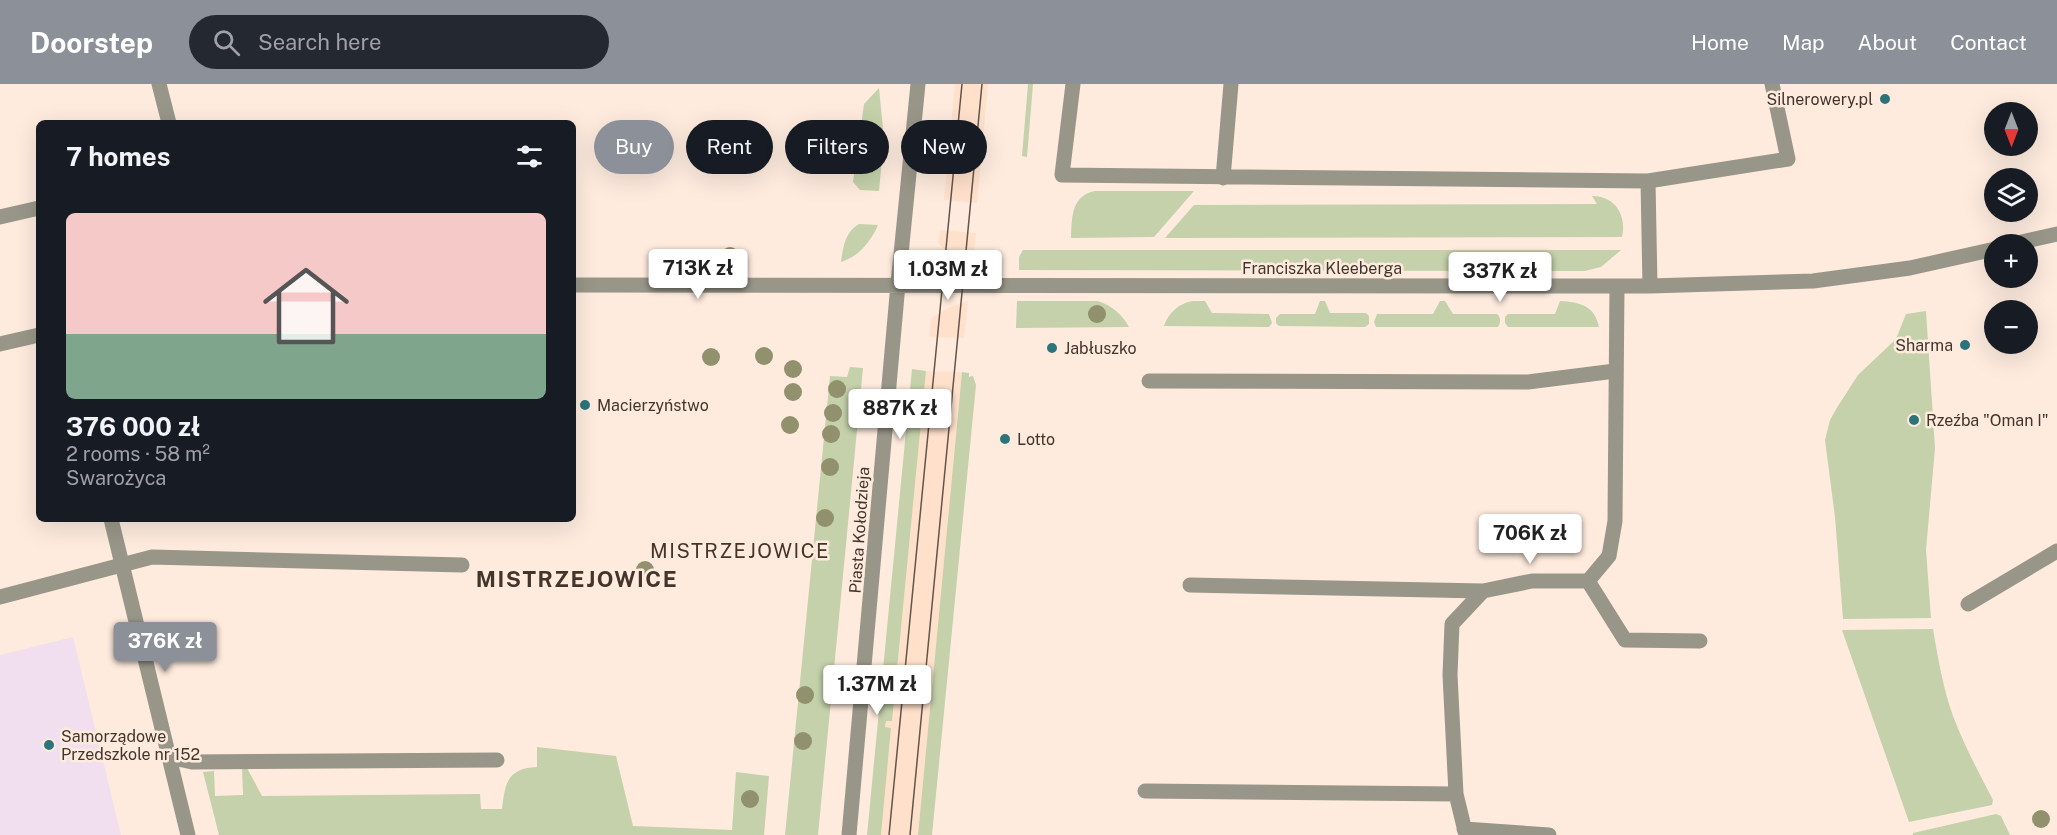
<!DOCTYPE html>
<html lang="en">
<head>
<meta charset="utf-8">
<style>
	body { margin:0; font-family:"Public Sans",sans-serif; background:#242831; color:#f1f3f6; height:100vh; display:flex; flex-direction:column; font-size:22px; white-space:nowrap }
	* { box-sizing:border-box; margin:0 }
	p { font-size:20px; color:#9ea1a6 }
	.icon { flex:none; width:33px; height:33px; fill:none; stroke:currentColor; stroke-width:2; stroke-linecap:round; stroke-linejoin:round }
	.map { position:relative; flex:1; overflow:hidden }
	.details { position:absolute; left:36px; top:36px; width:540px; height:402px; display:flex; flex-direction:column; background:#171b24; border-radius:9px; box-shadow:0 6px 24px #0002 }
	.details>* { flex:none }
	.top-card { position:absolute; left:594px; top:36px; width:570px; height:54px; display:flex; gap:12px }
	.needle { width:39px; rotate:180deg }
	.tools { position:absolute; left:1984px; top:18px; display:grid; gap:12px }
	.tools a { display:grid; place-items:center; width:54px; height:54px; border-radius:50%; background:#171b24; box-shadow:0 6px 24px #0002; font-size:30px }
	.price { position:absolute; translate:-50% -51px; padding:0 14px; border-radius:6px; background:#fff; color:#222; font-size:20px; line-height:39px; filter:drop-shadow(0 2px 3px #0008) }
	.price::after { content:''; position:absolute; left:50%; top:36px; width:18px; height:14px; margin-left:-9px; background:inherit; clip-path:polygon(0 0,100% 0,50% 100%) }
	.price.on { background:#8c9099; color:#fff }
	ul { padding:0; list-style:none }
	li { display:grid; align-content:center; gap:12px; height:318px; padding:0 30px }
	li+li { border-top:2px solid #363941 }
	li span { display:grid; place-items:center; height:186px; border-radius:9px; color:#555 }
	li>.icon { margin-inline-start:auto }
	span .icon { width:108px; height:108px; fill:#fffc; stroke-width:1 }
	li b { font-size:26px }
	h2 { display:flex; justify-content:space-between; align-items:center; height:72px; padding:0 30px; font-size:26px }
	.chip { padding:0 21px; border-radius:27px; background:#171b24; box-shadow:0 6px 24px #0002; font-size:21px; line-height:54px }
	.chip.on { background:#8c9099; color:#fff }
	header { display:flex; align-items:center; gap:36px; box-sizing:border-box; height:84px; padding:0 30px; background:#8c9099; color:#fff }
	header strong { font-size:28px }
	nav { display:flex; gap:33px; margin-inline-start:auto; font-size:21px }
	.search { width:420px; height:54px; background:#242831; display:flex; align-items:center; gap:15px; box-sizing:border-box; padding:0 21px; border-radius:33px; color:#9ea1a6; font-size:22px }
	.map>svg:first-child { display:block }
	.built { fill:#fee0cb }
	.education { fill:#f1dfef }
	.green { fill:#c4d1aa }
	.lines { fill:none; stroke-linecap:round; stroke-linejoin:round }
	.minor { stroke:#989688; stroke-width:15 }
	.tram { stroke:#62554b; stroke-width:1.5 }
	.tree { fill:#92916d }
	.poi-dot { fill:#2b747c; stroke:#feebde; stroke-width:2 }
	.labels { text-anchor:middle; stroke-width:5; stroke-linejoin:round; paint-order:stroke }
	.poi-label { font-size:16px; fill:#41352c; stroke:#feebde; text-anchor:start }
	.street-label { font-size:16px; fill:#41352c; stroke:#feebde }
	.quarter-label { font-size:20px; letter-spacing:1.5px; fill:#41352c; stroke:#feebde }
	.district-label { font-size:22px; font-weight:bold; letter-spacing:1.5px; fill:#41352c; stroke:#feebde }
</style>
</head>
<body>
<header>
<strong>Doorstep</strong>
<div class="search"><svg class="icon" aria-label="search" viewBox="0 0 24 24"><circle cx="10" cy="10" r="6"/><path d="M15 15l6 6"/></svg>Search here</div>
<nav><a>Home</a><a>Map</a><a>About</a><a>Contact</a></nav>
</header>
<div class="map">
<svg width="2057" height="751" viewBox="0 0 2057 751">
	<rect width="100%" height="100%" fill="#feebde"/>
	<path class="built" d="M955 0H988L977 119 944 116Z
		M940 146 976 149 972 182 955 176 938 159Z
		M968 217 964 254 929 253 931 234 950 223Z
		M926 287 962 288 918 751H881L891 644 885 643 886 637H892Z"/>
	<path class="education" d="M73 553 121 751H0V571Z"/>
	<path class="green" d="M1028 0H1033L1027 73 1022 72Z
		M879 4 884 55 879 107 860 106 853 98 864 20Z
		M1095 107H1194L1154 153 1071 154C1072 133 1071 112 1095 107Z
		M1592 112C1615 112 1627 131 1622 153L1165 154 1194 121 1597 120Z
		M859 140 878 141C870 159 859 172 841 178 843 163 845 148 859 140Z
		M1023 166H1621L1601 183 1585 187 1019 186V173Z
		M1017 217H1098C1112 222 1122 230 1129 243L1016 244Z
		M1193 217H1205L1212 229 1269 230 1272 239 1269 243 1164 242C1168 229 1179 219 1193 217Z
		M1320 217H1325L1330 229H1366L1369 232V240L1365 243 1279 242 1276 239V234L1280 230H1315Z
		M1440 217H1445L1453 230H1497C1501 234 1501 238 1498 243H1376L1374 238 1377 230H1433Z
		M1560 217C1580 218 1595 222 1599 243H1508L1505 239V233L1508 230H1555Z
		M1926 227 1935 364 1926 466 1931 534 1843 535 1835 433 1825 356 1830 336 1838 322 1858 291 1896 255 1906 230Z
		M850 283 863 284 818 751H785L830 292 847 293Z
		M912 285 926 287 892 637H886L885 643 891 644 881 751H867Z
		M962 288 969 289V293L973 292 976 301 932 751H918Z
		M1933 545C1938 574 1943 604 1953 632 1964 661 1979 689 1993 716L1992 721 1909 738 1842 546Z
		M537 663 616 672 633 742 732 746 736 688 769 692 764 751H219L203 688 214 687 215 712 243 711 242 684H247L262 712 480 710 481 725H502C505 700 507 684 537 683Z
		M1996 730 2001 732 2010 751H1913V749Z"/>
	<g class="lines">
		<path class="minor" d="M159 0 169 39
			M1073 0 1062 91 1648 97 1788 75 1772 0
			M1223 94 1231 0
			M1648 97 1650 202
			M0 133 39 124
			M2013 160 2057 150
			M573 201 1650 202 1813 197 1910 184 1995 165
			M0 260 39 251
			M1149 297 1528 298 1615 287
			M111 435 188 751
			M1588 497 1625 556 1700 557
			M1190 501 1483 507
			M0 513 152 473 462 481
			M1968 520 2057 467
			M169 673 192 678 497 676
			M1145 707 1456 710
			M1464 745 1549 751
			M849 751 898 200 918 0
			M1466 751 1456 710 1450 591 1452 540 1483 507 1532 497H1588L1609 472 1615 437 1617 202"/>
		<path class="tram" d="M889 751 962 0
			M910 751 982 0"/>
	</g>
	<g class="tree">
		<circle cx="730" cy="172" r="9"/>
		<circle cx="1097" cy="230" r="9"/>
		<circle cx="764" cy="272" r="9"/>
		<circle cx="711" cy="273" r="9"/>
		<circle cx="793" cy="285" r="9"/>
		<circle cx="837" cy="305" r="9"/>
		<circle cx="793" cy="308" r="9"/>
		<circle cx="833" cy="329" r="9"/>
		<circle cx="790" cy="341" r="9"/>
		<circle cx="831" cy="350" r="9"/>
		<circle cx="830" cy="383" r="9"/>
		<circle cx="825" cy="434" r="9"/>
		<circle cx="645" cy="486" r="9"/>
		<circle cx="805" cy="611" r="9"/>
		<circle cx="803" cy="657" r="9"/>
		<circle cx="750" cy="715" r="9"/>
		<circle cx="2041" cy="735" r="9"/>
	</g>
	<g class="poi-dot">
		<circle cx="1885" cy="15" r="6"/>
		<circle cx="1965" cy="261" r="6"/>
		<circle cx="1052" cy="264" r="6"/>
		<circle cx="585" cy="321" r="6"/>
		<circle cx="1914" cy="336" r="6"/>
		<circle cx="1005" cy="355" r="6"/>
		<circle cx="49" cy="661" r="6"/>
	</g>
	<g class="labels">
		<g class="poi-label">
			<text x="1873" y="21" text-anchor="end">Silnerowery.pl</text>
			<text x="1953" y="267" text-anchor="end">Sharma</text>
			<text x="1064" y="270">Jabłuszko</text>
			<text x="597" y="327">Macierzyństwo</text>
			<text x="1926" y="342">Rzeźba "Oman I"</text>
			<text x="1017" y="361">Lotto</text>
			<text x="61" y="658">Samorządowe<tspan x="61" dy="18">Przedszkole nr 152</tspan></text>
		</g>
		<g class="street-label">
			<text x="1322" y="190">Franciszka Kleeberga</text>
			<text transform="translate(859 446) rotate(-86)" y="6">Piasta Kołodzieja</text>
		</g>
		<g class="quarter-label">
			<text x="740" y="474">MISTRZEJOWICE</text>
		</g>
		<g class="district-label">
			<text x="577" y="503">MISTRZEJOWICE</text>
		</g>
	</g>
</svg>
<div class="tools">
<a><svg class="needle" viewBox="-14 -14 28 28"><path d="M0-13l5 13h-10z" fill="#e53935"/><path d="M0 13l5-13h-10z" fill="#9ea1a6"/></svg></a>
<a><svg class="icon" aria-label="layers" viewBox="0 0 24 24"><path d="M12 4l9 5-9 5-9-5zM3 14l9 5 9-5"/></svg></a>
<a>+</a>
<a>−</a>
</div>
<b class="price" style="left:698px;top:216px">713K zł</b>
<b class="price" style="left:948px;top:217px">1.03M zł</b>
<b class="price" style="left:1500px;top:219px">337K zł</b>
<b class="price" style="left:900px;top:356px">887K zł</b>
<b class="price" style="left:1530px;top:481px">706K zł</b>
<b class="price on" style="left:165px;top:589px">376K zł</b>
<b class="price" style="left:877px;top:632px">1.37M zł</b>
<div class="top-card">
<a class="chip on">Buy</a>
<a class="chip">Rent</a>
<a class="chip">Filters</a>
<a class="chip">New</a>
</div>
<section class="details">
<h2>7 homes<svg class="icon" aria-label="filters" viewBox="0 0 24 24"><path d="M4 7h16M4 17h16"/><circle cx="9" cy="7" r="2"/><circle cx="15" cy="17" r="2"/></svg></h2>
<ul>
<li><span style="background:linear-gradient(#f6c9c9 65%,#7fa58c 0)"><svg class="icon" aria-label="home" viewBox="0 0 24 24"><path d="M3 11l9-7 9 7M6 9v11h12V9"/></svg></span><div><b>376 000 zł</b><p>2 rooms · 58 m²</p><p>Swarożyca</p></div></li>
</ul>
</section>
</div>
</body>
</html>
